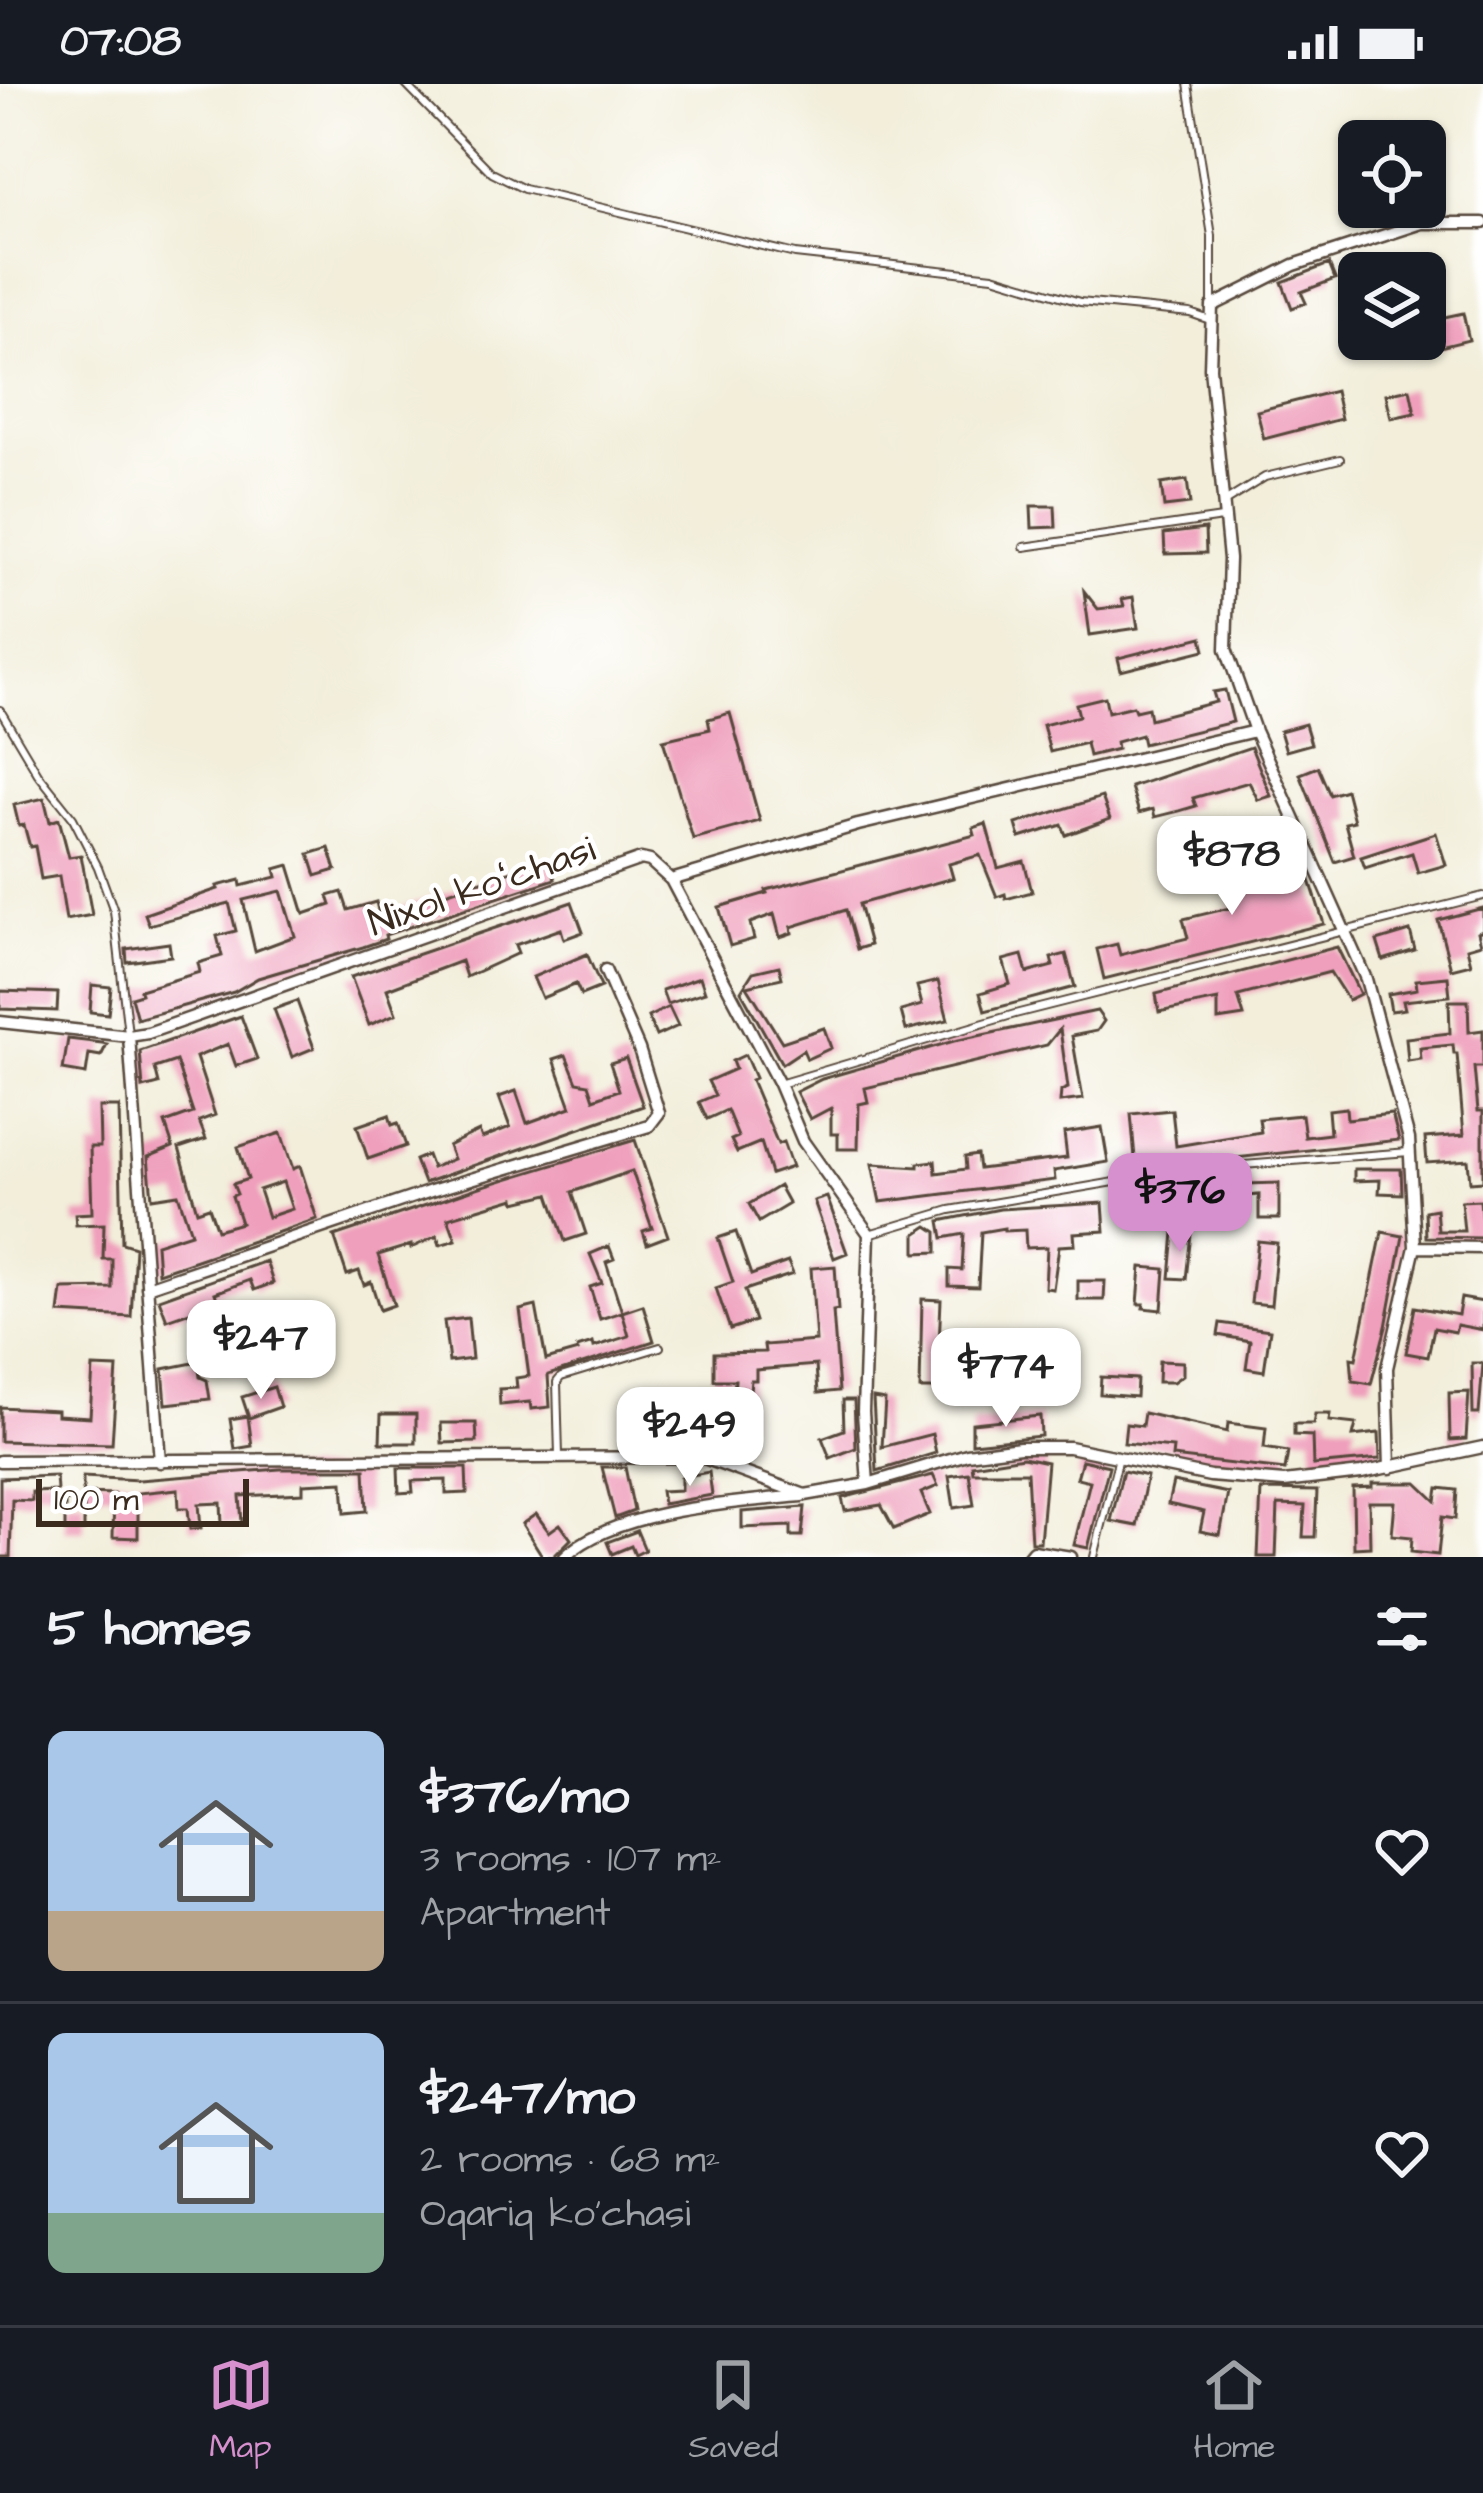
<!DOCTYPE html>
<html lang="en">
<head>
<meta charset="utf-8">
<style>
	body { margin:0; font-family:"Architects Daughter",sans-serif; background:#20242c; color:#f1f3f6; height:100vh; display:flex; flex-direction:column; font-size:45px; white-space:nowrap }
	* { box-sizing:border-box; margin:0 }
	p { font-size:39px; color:#9ea1a6 }
	.icon { flex:none; width:66px; height:66px; fill:none; stroke:currentColor; stroke-width:2; stroke-linecap:round; stroke-linejoin:round }
	.map { position:relative; height:1473px; overflow:hidden }
	.sheet { display:flex; flex-direction:column; background:#171b24; flex:1 }
	.sheet>* { flex:none }
	.fabs { position:absolute; left:1338px; top:36px; display:grid; gap:24px }
	.fabs a { display:grid; place-items:center; width:108px; height:108px; border-radius:18px; background:#171b24; box-shadow:0 3px 9px #0004; font-size:60px }
	.scale { position:absolute; left:36px; bottom:30px; width:213px; box-sizing:border-box; padding-left:12px; border:6px solid #3b2a1e; border-top:0; font-size:33px; line-height:42px; white-space:nowrap; color:#3b2a1e; -webkit-text-stroke:9px #fff; paint-order:stroke }
	.price { position:absolute; translate:-50% -102px; padding:0 27px; border-radius:24px; background:#fff; color:#222; font-size:39px; line-height:78px; filter:drop-shadow(0 3px 6px #0008) }
	.price::after { content:''; position:absolute; left:50%; top:72px; width:36px; height:27px; margin-left:-18px; background:inherit; clip-path:polygon(0 0,100% 0,50% 100%) }
	.price.selected { background:#d690ce; color:#111 }
	ul { padding:0; list-style:none }
	li { display:flex; align-items:center; gap:36px; height:300px; padding:0 48px }
	li+li { border-top:3px solid #363941 }
	li span { display:grid; place-items:center; flex:none; width:336px; height:240px; border-radius:18px; color:#555 }
	li>.icon { margin-inline-start:auto }
	span .icon { width:144px; height:144px; fill:#fffc; stroke-width:1 }
	li b { font-size:51px }
	h2 { display:flex; justify-content:space-between; align-items:center; height:144px; padding:0 48px; font-size:51px }
	.status { display:flex; justify-content:space-between; align-items:center; height:84px; padding:0 60px; background:#171b24; direction:ltr }
	.status svg { height:33px; fill:currentColor }
	.tab-bar { display:flex; justify-content:space-around; align-items:center; height:168px; border-top:3px solid #363941; background:#171b24; font-size:33px; color:#9ea1a6 }
	.tab-bar a { display:grid; justify-items:center; gap:6px }
	.tab-bar .selected { color:#d690ce }
	.map>svg:first-child { display:block }
	.building { fill:#ef9ebb; fill-rule:evenodd }
	.lines { fill:none; stroke-linecap:round; stroke-linejoin:round }
	.service-casing { stroke:#56473a; stroke-width:10 }
	.minor-casing { stroke:#56473a; stroke-width:15 }
	.service { stroke:#fff; stroke-width:6 }
	.minor { stroke:#fff; stroke-width:10 }
	.labels { text-anchor:middle; stroke-width:9; stroke-linejoin:round; paint-order:stroke }
	.street-label { font-size:39px; fill:#3b2a1e; stroke:#fff }
</style>
</head>
<body>
<div class="status"><b>07:08</b><svg viewBox="0 0 49 12"><path d="M0 12V9h3v3zM5 12V6h3v6zM10 12V3h3v9zM15 12V0h3v12zM26 1h20v11H26zM47 4h2v5h-2z"/></svg></div>
<div class="map">
<svg width="1483" height="1473" viewBox="0 0 1483 1473">
	<rect width="100%" height="100%" fill="#fff"/>
	<filter id="ink" filterUnits="userSpaceOnUse"><feTurbulence type="fractalNoise" baseFrequency=".00833" numOctaves="2"/><feDisplacementMap in="SourceGraphic" scale="24" xChannelSelector="R" yChannelSelector="G"/><feConvolveMatrix kernelMatrix="1 2 1 2 8 2 1 2 1" color-interpolation-filters="sRGB"/></filter>
	<filter id="wash" filterUnits="userSpaceOnUse"><feTurbulence type="fractalNoise" baseFrequency=".004" numOctaves="4" result="noise"/><feDisplacementMap in="SourceGraphic" scale="48" xChannelSelector="R" yChannelSelector="G"/><feGaussianBlur stdDeviation="2.7" result="paint"/><feColorMatrix in="noise" values="0 0 0 0 0 0 0 0 0 0 0 0 0 0 0 0 0 1.4 0 .05"/><feComposite in="paint" operator="in"/></filter>
	<g filter="url(#wash)">
		<rect width="100%" height="100%" fill="#f2eeda"/>
		<g id="blocks">
			<path class="building" d="M1329 180 1335 195 1301 208 1306 219 1292 224 1282 198Z
				M1463 229 1469 256 1432 265 1426 237Z
				M1410 305 1415 329 1391 334 1386 310Z
				M1335 307 1341 335 1264 355 1257 327Z
				M1187 396 1190 420 1164 423 1161 400Z
				M1031 422H1055L1056 443 1032 444Z
				M1205 445 1206 469 1165 470 1164 450Z
				M1084 507 1098 525 1124 522 1122 515 1133 513 1138 544 1090 551Z
				M1202 553 1205 566 1121 587 1118 574Z
				M1225 606 1233 638 1143 660 1141 651 1116 658 1117 665 1089 672 1086 659 1050 668 1043 641 1079 632 1076 620 1105 613 1108 628 1133 622 1135 627 1148 624 1150 635 1216 618 1213 608Z
				M730 629 760 737 693 755 663 656 710 645 708 635Z
				M1305 640 1311 660 1286 667 1280 647Z
				M1251 663 1271 712 1258 716 1249 698 1193 714 1196 722 1179 727 1155 733 1153 725 1139 729 1131 703Z
				M1318 683 1330 711 1346 706 1354 737 1345 739 1354 772 1335 778 1300 690Z
				M1102 713 1110 735 1066 751 1062 741 1020 754 1016 740Z
				M44 714 50 738 59 735 69 773 81 771 92 831 66 836 59 792 41 795 35 762 30 763 24 741 19 742 14 721Z
				M986 740 998 784 1024 777 1032 808 1006 815 1005 810 997 813 980 771 949 780 953 794 859 820 870 861 857 865 846 826 791 843 792 849 780 853 774 830 750 839 754 855 730 862 719 823 767 809 766 806 975 751 973 744Z
				M1436 749 1446 781 1418 789 1412 769 1365 784 1361 773Z
				M329 764 336 786 316 792 309 770Z
				M1269 765 1278 798 1308 790 1324 840 1104 895 1097 865 1117 860 1120 871 1188 854 1183 835 1234 823 1221 787 1244 779 1243 773Z
				M548 775 555 795 385 851 386 855 363 863 258 894 234 908 137 935 131 913 141 910 140 906 200 888 198 879 222 872 217 852 236 847 229 819 149 841 145 830 218 805 217 802 240 796 241 802 277 793 275 785 289 781 304 830 331 821 328 812 342 808 348 826 376 818 379 831ZM281 807 295 852 255 867 243 816Z
				M572 818 583 848 564 855 561 845 515 861 518 869 466 893 461 877 387 905 396 930 369 941 351 893Z
				M1483 824V846L1478 848 1481 860 1467 864 1471 880 1451 885 1438 836Z
				M1410 847 1415 866 1383 876 1377 857Z
				M169 859 171 872 127 878 126 865Z
				M1337 863 1360 910 1348 916 1330 888 1238 912 1244 932 1218 936V916L1159 928 1156 910Z
				M587 870 601 903 581 911 576 900 542 914 533 893Z
				M1066 870 1075 903 985 927 980 909 1010 900 1003 876 1022 871 1027 889 1053 882 1051 874Z
				M779 882 782 894 747 902 782 958 824 944 831 964 807 975 803 966 782 980 741 907 753 888Z
				M700 893 705 908 667 920 662 906Z
				M1448 893 1450 912 1403 917 1405 925 1391 927 1388 910 1417 905 1416 896Z
				M938 897 948 936 906 946 901 927 922 921 917 902Z
				M92 901 111 903 108 930 90 928Z
				M0 907 58 909 57 927 0 925Z
				M297 917 314 964 292 973 274 925Z
				M1449 917H1468L1469 948 1483 946V983H1474L1478 1027H1483V1097L1470 1098 1468 1076 1427 1079 1425 1054 1464 1051 1457 970H1454L1453 961 1420 964 1421 975 1408 977 1406 954 1450 949Z
				M669 923 678 942 656 952 648 933Z
				M1097 927 1104 937 1097 947 1072 952 1083 1015 1060 1018 1061 1007 1068 1004 1060 945 1047 961 865 1004 868 1018 859 1020 858 1065H838V1050H831V1024L810 1035 796 1008 822 995 954 957Z
				M241 932 257 975 236 982 228 960 196 973 215 1031 199 1037 206 1055 179 1064 197 1127 209 1123 217 1146 241 1139 232 1112 237 1110 233 1100 248 1095 238 1063 281 1049 293 1085 300 1082 317 1135 158 1189 156 1160 191 1149 178 1110 152 1114 148 1073 173 1063 165 1039 193 1029 176 977 155 984 159 1000 143 1004 140 967ZM283 1098 292 1125 268 1133 259 1106Z
				M68 955 102 959 107 960 101 972 89 970 86 990 63 986Z
				M566 971 577 998 589 1000 594 1015 619 1006 610 979 626 974 643 1022 424 1099 415 1076 427 1071 432 1084 453 1075 448 1062 468 1052 479 1047 482 1054 510 1043 499 1013 516 1007 527 1039 571 1023 554 975Z
				M745 971 755 994 751 996 778 1060 783 1058 792 1083 771 1090 761 1058 737 1068 731 1056 738 1053 727 1026 707 1035 699 1018 715 1011 708 997 735 985 732 977Z
				M99 1023H119L122 1159 135 1163 131 1233 59 1229 62 1205 112 1204V1175H103L104 1140 76 1141 75 1130 92 1129 90 1063H100Z
				M1346 1024 1347 1035 1392 1030 1399 1056 1136 1085 1131 1030 1172 1026 1176 1062 1261 1048 1259 1035 1302 1031 1305 1053 1330 1050 1328 1026Z
				M389 1031 392 1041 398 1039 406 1062 368 1075 357 1042Z
				M1102 1043 1108 1078 1054 1087 1055 1096 880 1118 872 1080 918 1083V1079L935 1077 936 1089 966 1085 965 1073 977 1071 979 1085 1067 1074 1064 1049Z
				M635 1056 668 1152 647 1160 643 1147 652 1144 632 1087 572 1108 586 1150 565 1157 549 1110 516 1118 515 1114 448 1134 456 1156 440 1161 437 1152 411 1164V1161L378 1171 394 1221 380 1226 371 1198 364 1201 359 1187 347 1191 334 1152 480 1103Z
				M1354 1085H1401L1402 1110 1379 1109 1380 1096 1354 1097Z
				M1244 1088 1245 1100 1279 1099V1135H1259V1111L1201 1116 1199 1092Z
				M779 1102 789 1120 759 1138 749 1120Z
				M827 1113 847 1169 834 1174 814 1117Z
				M1480 1116 1483 1154 1426 1153 1425 1127 1436 1125 1438 1147H1464L1461 1117Z
				M1103 1119 1105 1147 1074 1149 1075 1161 1059 1162 1053 1205 1045 1204 1047 1163 1026 1164 1025 1146 1004 1147V1144L981 1148 978 1203 949 1202V1185L962 1186 964 1150 943 1154 940 1137 1000 1125Z
				M928 1142 937 1148V1168L916 1169V1150Z
				M736 1148 751 1191 788 1178 793 1190 745 1206 755 1237 730 1245 716 1204 733 1198 718 1154Z
				M1174 1148 1191 1150 1186 1195 1170 1194Z
				M1382 1148 1403 1152 1386 1243 1371 1300 1353 1297 1351 1274 1356 1275Z
				M1258 1157 1277 1159 1271 1221 1251 1219Z
				M609 1162 614 1175 606 1178 622 1228 600 1235 590 1203 602 1199 590 1170Z
				M266 1177 273 1199 254 1206 250 1196 215 1209 234 1264 220 1269 204 1223 167 1236 159 1215Z
				M835 1182 838 1226 833 1227 839 1307 818 1309 816 1281 756 1286V1296H751L747 1339 732 1338 735 1296H714V1269L765 1268 764 1261 816 1257 811 1184Z
				M1141 1183 1165 1185 1162 1226 1143 1224 1144 1220H1138Z
				M1078 1197H1105L1104 1216H1078Z
				M1461 1214 1483 1218V1246L1457 1241 1455 1248 1434 1244 1428 1273 1406 1269 1415 1223 1458 1231Z
				M922 1215 941 1216 937 1305H920Z
				M643 1221 654 1257 548 1291 550 1323 531 1325 530 1318 500 1321 499 1305 517 1304 516 1294 529 1292 520 1226 536 1222 546 1276 578 1267 577 1264 593 1259 594 1263 629 1252 622 1228Z
				M468 1234 472 1275 449 1278 444 1237Z
				M1220 1239 1270 1246 1264 1287 1246 1284 1250 1257 1218 1251Z
				M1159 1277 1183 1278V1291L1173 1298H1158Z
				M198 1278 200 1293 207 1296 210 1315 166 1320 163 1285Z
				M1472 1279H1483L1479 1330H1473Z
				M93 1283 117 1284 112 1360 0 1357V1323L57 1326V1331L90 1333Z
				M1101 1293 1137 1295 1136 1313 1100 1310Z
				M274 1303 280 1323 249 1334 242 1313Z
				M1469 1308 1466 1355 1450 1356 1449 1309Z
				M873 1314 885 1316 882 1363 932 1350 936 1369 877 1387Z
				M843 1316H854L856 1364 830 1374 822 1354 844 1346Z
				M1144 1329 1227 1348 1228 1339 1266 1344 1264 1364 1288 1368 1285 1386 1172 1373 1173 1364 1124 1359 1126 1340 1142 1342Z
				M381 1330H416V1359H380Z
				M1315 1330H1330L1329 1337 1356 1340 1353 1352 1379 1349 1380 1375 1313 1381 1312 1352 1294 1351V1340H1313Z
				M248 1332 252 1362 235 1365 230 1335Z
				M1040 1332 1041 1352 972 1359V1339Z
				M662 1333 664 1361 638 1364 636 1335Z
				M441 1339H476L477 1358 442 1359Z
				M683 1339 713 1340 712 1360 682 1359Z
				M1023 1373 1047 1378 1040 1458H1031L1027 1388H973L972 1381Z
				M1082 1376 1109 1382 1088 1464 1074 1461 1090 1397 1077 1394Z
				M602 1383H625L634 1427 615 1434Z
				M398 1384H466L467 1409 446 1410V1396L412 1397 413 1408 399 1409Z
				M280 1385H365L367 1427 345 1429 343 1398 303 1400V1409L240 1412 242 1439 222 1440 221 1419 199 1420 201 1444 190 1445 188 1424H179L178 1405 138 1409V1454L113 1453 114 1410 83 1409V1393L139 1396Z
				M1123 1387 1147 1392 1137 1442 1111 1437Z
				M709 1388 712 1411 663 1420 661 1407 681 1406V1393Z
				M969 1389 974 1421 954 1424 949 1392Z
				M933 1391 938 1402 921 1409 930 1430 894 1445 881 1421 845 1427 842 1414Z
				M56 1392 57 1407 32 1408V1417L12 1416 10 1473H0V1394Z
				M1173 1398 1228 1409 1220 1451 1200 1447 1204 1428 1168 1420Z
				M1372 1399H1417L1436 1417 1438 1404 1457 1406 1455 1435 1442 1433 1438 1471 1411 1468 1412 1453 1392 1451 1395 1418H1369L1370 1463 1354 1464 1353 1404 1372 1403Z
				M1261 1406 1317 1407 1315 1453H1303L1305 1422 1278 1421 1276 1473H1258Z
				M65 1417H84V1447H65Z
				M805 1423 802 1452H791V1442L742 1444V1428Z
				M536 1430 549 1448 560 1440 571 1455 553 1473H543L522 1440Z
				M637 1447 645 1466 635 1471 631 1462 612 1470 607 1458Z"/>
		</g>
	</g>
	<g filter="url(#ink)">
		<use href="#blocks" fill-opacity="0" stroke="#56473a" stroke-width="3"/>
		<g class="lines">
			<g class="service-casing">
				<path id="service" d="M405 0 492 89 524 105 795 170 993 192 1080 218 1190 229 1210 236
					M1188 0 1212 152V222
					M1226 417 1265 393 1340 375
					M1024 463 1222 434
					M0 626 38 690 73 734 98 783 114 827 128 950
					M779 1000 1015 930 1483 812
					M869 1150 950 1126 1191 1085 1409 1068
					M559 1372 557 1298 561 1293 660 1263
					M1094 1473 1119 1373"/>
			</g>
			<g class="minor-casing">
				<path id="minor" d="M671 796 779 1000 803 1057 869 1150 863 1328 868 1400
					M0 938 129 952 148 949 641 775 650 777 671 796 858 741 1255 647
					M129 952 160 1378
					M1415 1163 1483 1164
					M147 1203 431 1107 649 1042 659 1029 639 965 605 886
					M0 1377 701 1373 805 1411 868 1400 967 1370 1020 1363H1069L1210 1392 1284 1398 1361 1389 1483 1363
					M1390 1384 1387 1284 1415 1163 1409 1055 1366 895 1255 647 1226 565 1229 475 1210 284 1212 222 1294 181 1422 139H1483
					M565 1473C612 1426 737 1418 802 1412
					M1028 1473 1033 1467 1071 1473"/>
			</g>
			<use href="#service" class="service"/>
			<use href="#minor" class="minor"/>
		</g>
	</g>
	<g class="labels">
		<g class="street-label">
			<text transform="translate(481 800) rotate(-19)" y="14">Nixol koʻchasi</text>
		</g>
	</g>
</svg>
<div class="fabs">
<a><svg class="icon" aria-label="locate" viewBox="0 0 24 24"><circle cx="12" cy="12" r="6"/><path d="M12 2v4M12 18v4M2 12h4M18 12h4"/></svg></a>
<a><svg class="icon" aria-label="layers" viewBox="0 0 24 24"><path d="M12 4l9 5-9 5-9-5zM3 14l9 5 9-5"/></svg></a>
</div>
<div class="scale">100 m</div>
<b class="price" style="left:1232px;top:834px">$878</b>
<b class="price selected" style="left:1180px;top:1171px">$376</b>
<b class="price" style="left:261px;top:1318px">$247</b>
<b class="price" style="left:1006px;top:1346px">$774</b>
<b class="price" style="left:690px;top:1405px">$249</b>
</div>
<section class="sheet">
<h2>5 homes<svg class="icon" aria-label="filters" viewBox="0 0 24 24"><path d="M4 7h16M4 17h16"/><circle cx="9" cy="7" r="2"/><circle cx="15" cy="17" r="2"/></svg></h2>
<ul>
<li><span style="background:linear-gradient(#a9c7e8 75%,#b9a48a 0)"><svg class="icon" aria-label="home" viewBox="0 0 24 24"><path d="M3 11l9-7 9 7M6 9v11h12V9"/></svg></span><div><b>$376/mo</b><p>3 rooms · 107 m²</p><p>Apartment</p></div><svg class="icon" aria-label="heart" viewBox="0 0 24 24"><path d="M12 20l-8-8c-3-5 5-10 8-4 3-6 11-1 8 4z"/></svg></li>
<li><span style="background:linear-gradient(#a9c7e8 75%,#7fa58c 0)"><svg class="icon" aria-label="home" viewBox="0 0 24 24"><path d="M3 11l9-7 9 7M6 9v11h12V9"/></svg></span><div><b>$247/mo</b><p>2 rooms · 68 m²</p><p>Oqariq ko'chasi</p></div><svg class="icon" aria-label="heart" viewBox="0 0 24 24"><path d="M12 20l-8-8c-3-5 5-10 8-4 3-6 11-1 8 4z"/></svg></li>
</ul>
</section>
<nav class="tab-bar">
<a class="selected"><svg class="icon" aria-label="map" viewBox="0 0 24 24"><path d="M3 6l6-2 6 2 6-2v14l-6 2-6-2-6 2zM9 4v14M15 6v14"/></svg>Map</a>
<a><svg class="icon" aria-label="saved" viewBox="0 0 24 24"><path d="M7 4h10v16l-5-4-5 4z"/></svg>Saved</a>
<a><svg class="icon" aria-label="home" viewBox="0 0 24 24"><path d="M3 11l9-7 9 7M6 9v11h12V9"/></svg>Home</a>
</nav>
</body>
</html>
